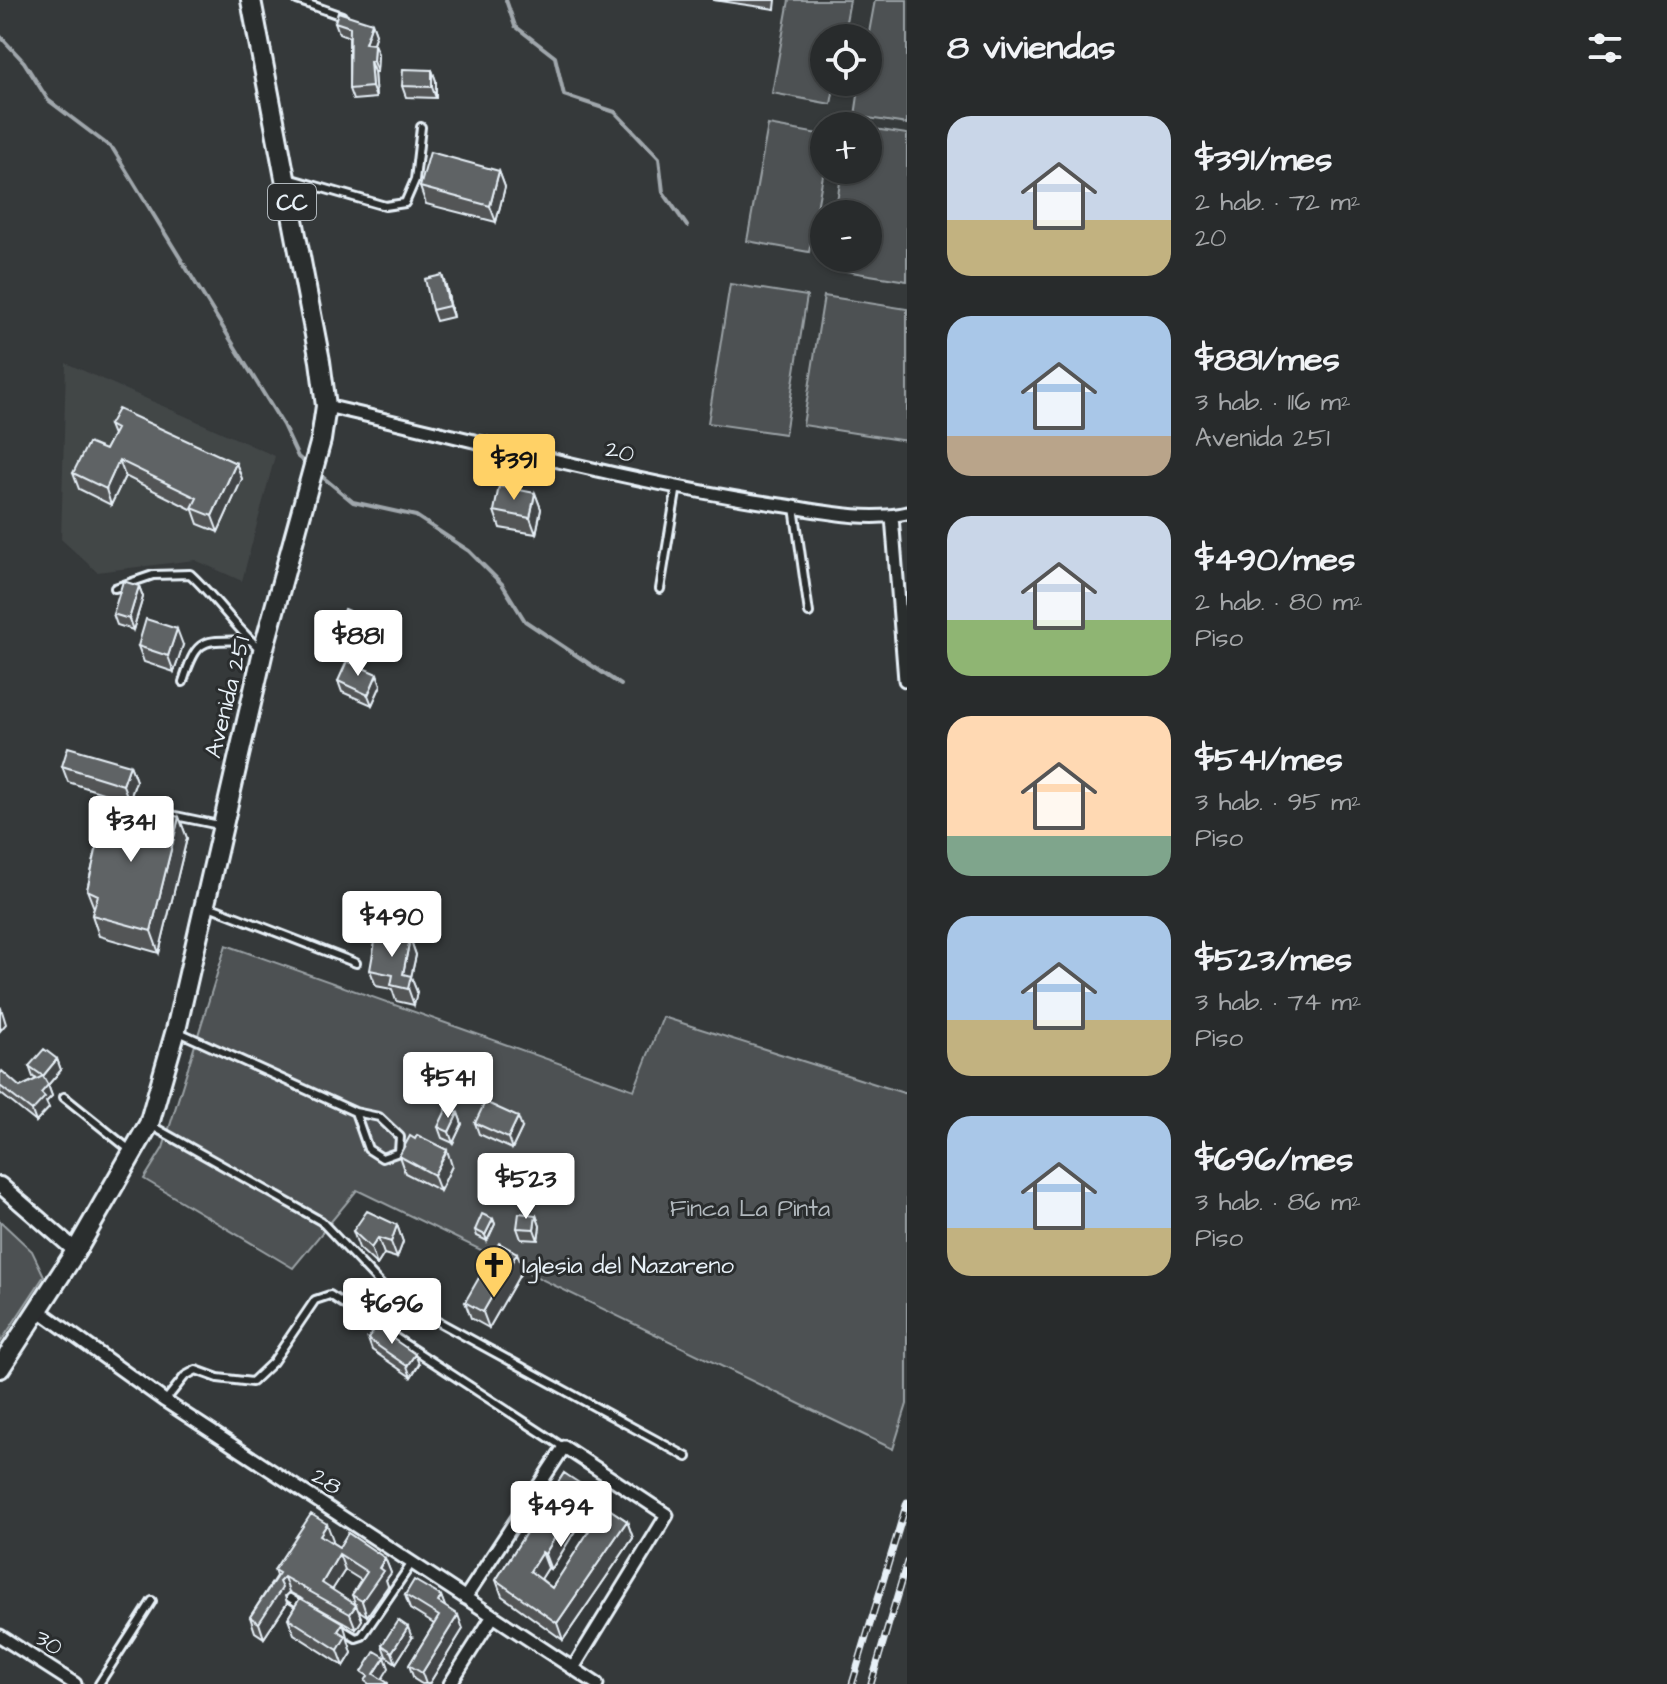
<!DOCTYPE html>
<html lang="es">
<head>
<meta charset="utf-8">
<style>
	body { margin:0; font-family:"Architects Daughter",sans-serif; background:#343738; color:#f1f3f6; height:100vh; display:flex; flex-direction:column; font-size:30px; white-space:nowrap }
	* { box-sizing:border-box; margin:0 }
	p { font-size:26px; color:#a5a7a9 }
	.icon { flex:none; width:44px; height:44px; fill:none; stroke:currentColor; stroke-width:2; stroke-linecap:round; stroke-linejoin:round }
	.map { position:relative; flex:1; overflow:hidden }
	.details { display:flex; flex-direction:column; background:#282b2c; width:760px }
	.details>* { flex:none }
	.controls { position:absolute; left:810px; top:24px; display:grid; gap:16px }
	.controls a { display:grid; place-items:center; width:72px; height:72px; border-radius:50%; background:#282b2c; box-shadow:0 2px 6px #0004,0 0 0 2px #444748; font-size:40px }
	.price { position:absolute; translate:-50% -68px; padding:0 18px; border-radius:8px; background:#fff; color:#222; font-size:26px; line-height:52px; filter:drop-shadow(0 2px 4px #0008) }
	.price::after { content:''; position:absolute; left:50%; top:48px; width:24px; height:18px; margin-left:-12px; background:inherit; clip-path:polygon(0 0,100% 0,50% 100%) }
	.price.selected { background:#ffd166; color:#111 }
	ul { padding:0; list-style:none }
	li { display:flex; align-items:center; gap:24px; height:200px; padding:0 40px }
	li span { display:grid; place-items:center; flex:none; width:224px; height:160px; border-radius:24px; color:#555 }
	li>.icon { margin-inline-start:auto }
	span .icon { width:96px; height:96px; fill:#fffc; stroke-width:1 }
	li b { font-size:34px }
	h2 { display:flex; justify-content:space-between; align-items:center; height:96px; padding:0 40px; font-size:34px }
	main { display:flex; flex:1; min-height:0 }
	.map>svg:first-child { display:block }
	.built { fill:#424647 }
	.green { fill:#4d5152; stroke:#9aa1a5; stroke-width:2 }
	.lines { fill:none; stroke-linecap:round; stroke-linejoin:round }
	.stream { stroke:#a0a7ac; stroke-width:4 }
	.service-casing { stroke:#e8f1f8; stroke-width:12 }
	.minor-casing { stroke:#e8f1f8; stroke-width:17 }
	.tertiary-casing { stroke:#e8f1f8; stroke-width:20 }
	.primary-casing { stroke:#e8f1f8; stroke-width:24 }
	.service { stroke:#2a2d2e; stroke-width:6 }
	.minor { stroke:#2a2d2e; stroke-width:11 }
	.tertiary { stroke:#2a2d2e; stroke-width:14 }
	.primary { stroke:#2a2d2e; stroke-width:18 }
	.rail-casing { stroke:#e8f1f8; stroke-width:7 }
	.rail { stroke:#2a2d2e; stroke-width:4; stroke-dasharray:12; stroke-linecap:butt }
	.wall { fill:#525557; stroke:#e8f1f8; stroke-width:2; fill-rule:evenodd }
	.shaded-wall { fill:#424547; stroke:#e8f1f8; stroke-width:2 }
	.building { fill:#5f6365; stroke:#e8f1f8; stroke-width:2; fill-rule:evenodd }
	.labels { text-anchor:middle; stroke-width:6; stroke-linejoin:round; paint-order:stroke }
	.shield { fill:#2a2d2e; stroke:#afb6bb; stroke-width:2 }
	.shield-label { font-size:22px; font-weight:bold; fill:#e8f1f8 }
	.street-label { font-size:24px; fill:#e8f1f8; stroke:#2a2d2e }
	.park-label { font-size:24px; fill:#b2b9be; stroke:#2a2d2e }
	.poi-label { font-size:24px; fill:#e8f1f8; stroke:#2a2d2e; text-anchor:start }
</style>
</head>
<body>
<main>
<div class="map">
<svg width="907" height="1684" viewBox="0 0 907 1684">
	<rect width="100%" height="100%" fill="#35393a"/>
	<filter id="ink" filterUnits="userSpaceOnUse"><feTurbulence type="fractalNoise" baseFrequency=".0125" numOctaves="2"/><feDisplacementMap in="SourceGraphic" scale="16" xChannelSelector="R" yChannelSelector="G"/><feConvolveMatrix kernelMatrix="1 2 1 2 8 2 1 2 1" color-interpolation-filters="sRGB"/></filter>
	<g filter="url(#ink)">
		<path class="built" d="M66 363 275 456 242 581 195 560 97 572 61 539Z"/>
		<path class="green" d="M789 0H850L843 38H824V82H835L831 104 772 93Z
			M875 0H907V124L855 116 860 82H868V38Z
			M768 125 824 135V170L809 252 747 241Z
			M868 128 907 134V281L826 268 828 258H868V214H835L842 170H868Z
			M730 284 807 296 785 434 708 423Z
			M824 296 907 309V441L803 425Z
			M226 945 634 1090 663 1017 907 1094V1404L893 1449 357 1190 293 1268 144 1179 163 1148Z
			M0 1221 32 1251 44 1276 0 1343Z"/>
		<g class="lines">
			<path class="stream" d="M506 0 515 26 555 57 564 95 615 112 659 158 663 192 687 226
				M0 36 24 62 48 100 113 149 283 425 298 457 309 466
				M319 474 353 502 416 516 469 551 502 584 525 621 621 685"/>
			<g class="service-casing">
				<path id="service" d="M297 0 342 16
					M288 178 385 206 405 203 415 180 421 127
					M794 507 809 613
					M115 588 153 575 190 574C216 598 234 626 260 649
					M660 589 677 486
					M183 682C198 634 203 642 250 640
					M132 808 160 813
					M171 815 219 825
					M206 905 356 963
					M179 1032 355 1112 379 1117 400 1137 399 1152 382 1158 368 1149 355 1112
					M64 1097 130 1150
					M152 1126 321 1221 383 1287 404 1303 687 1457
					M165 1401 185 1376 196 1370 218 1378 252 1382 273 1362 315 1300 330 1295 563 1447
					M290 1598 304 1607
					M341 1629 356 1638 362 1636 412 1563
					M99 1684 152 1601"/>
			</g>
			<g class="minor-casing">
				<path id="minor" d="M326 406C476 440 627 482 780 505 820 511 867 522 907 513
					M892 516 905 680
					M37 1309 165 1401 597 1684
					M465 1598 564 1447 667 1515 573 1668
					M0 1636 75 1684
					M450 1684 493 1616"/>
			</g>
			<g class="tertiary-casing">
				<path id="tertiary" d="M0 1185 76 1251"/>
			</g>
			<g class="primary-casing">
				<path id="primary" d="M0 1368 76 1251 149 1124 176 1030 263 651 321 440 326 406 320 361 251 0"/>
			</g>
			<use href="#service" class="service"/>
			<use href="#minor" class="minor"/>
			<use href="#tertiary" class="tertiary"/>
			<use href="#primary" class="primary"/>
			<g class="rail-casing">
				<path id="rail" d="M852 1684 907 1502
					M871 1684 907 1562"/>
			</g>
			<use href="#rail" class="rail"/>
		</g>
		<path class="wall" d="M713 0H776L775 9Z
			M335 22 372 23 376 34 373 43 378 54 377 72H374L376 98 353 100 349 89V37L339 33Z
			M432 70 436 81V98L406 97 402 86Z
			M499 171 505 187 496 222 426 204 420 187Z
			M446 286 453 317 436 321 432 310Z
			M109 425 236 463 242 479 218 532 198 524 193 510 125 476 111 505 79 489 73 473 105 450 113 435Z
			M535 493 541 509 536 534 500 528 494 511Z
			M139 586 143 597 133 630 117 625 113 614Z
			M335 631 379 633 370 654 338 642Z
			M183 645 174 672 144 662 138 646Z
			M377 674 381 685 372 705 342 692 338 681Z
			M130 765 136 781 129 801H127L132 814 150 821 179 817 187 838 159 953 99 936 92 915 94 908 87 890 109 795 68 782 62 766Z
			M410 938 416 955 411 977 417 992 414 1005 396 1001 392 989 376 986 370 970Z
			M57 1059 61 1070 48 1085 52 1096 46 1102 49 1108 36 1122 0 1093V1074L20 1087 37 1079 33 1077 29 1066Z
			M458 1113 462 1124 453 1143 442 1138 438 1127Z
			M475 1123 522 1128 512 1149 479 1134Z
			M399 1156 452 1166 440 1191 405 1173Z
			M536 1215 540 1226 538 1240 521 1239 517 1228Z
			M493 1219 495 1224 487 1241 477 1236 475 1230Z
			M397 1225 403 1242 397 1258 384 1254 377 1265 359 1248 353 1231Z
			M523 1269 489 1328 471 1318 465 1302Z
			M368 1339 419 1364 411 1377 372 1350Z
			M564 1473 600 1503 627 1521 633 1538 563 1640 502 1596 496 1580ZM578 1526 589 1532 552 1588 541 1579 548 1568 551 1570Z
			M333 1540 331 1542 339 1547 385 1558 391 1573 386 1580 388 1586 367 1616 358 1610 362 1620 356 1629 308 1602 349 1639 348 1641 352 1653 344 1666 294 1634 288 1618 300 1598 289 1592 285 1596 287 1603 264 1638 255 1632 250 1617 276 1576 274 1570ZM345 1570 361 1580 352 1595 356 1605 332 1590Z
			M405 1595 441 1596 445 1607 463 1629 429 1684H422L414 1679 409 1665 434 1624 410 1609Z
			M412 1638 396 1663 386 1656 382 1645Z"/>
		<path class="shaded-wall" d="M372 23 376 34 369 54 365 43Z
			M374 44 378 54 377 72 373 61Z
			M370 61 374 72 376 98 372 87Z
			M432 70 436 81V98L432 87Z
			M499 171 505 187 496 222 490 206Z
			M442 275 446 286 453 317 449 306Z
			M119 460 125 476 111 505 106 489Z
			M236 463 242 479 218 532 212 516Z
			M535 493 541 509 536 534 530 518Z
			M139 586 143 597 133 630 129 619Z
			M375 622 379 633 370 654 366 643Z
			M177 629 183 645 174 672 168 656Z
			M377 674 381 685 372 705 368 695Z
			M130 765 136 781 129 801 123 785Z
			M126 798 134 820 122 810Z
			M179 817 187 838 159 953 151 931Z
			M410 938 416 955 411 977 417 992 414 1005 403 974Z
			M1 1008 6 1024 0 1031V1009Z
			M57 1059 61 1070 48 1085 52 1096 46 1102 49 1108 36 1122 32 1111 41 1093 43 1076Z
			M458 1113 462 1124 453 1143 449 1132Z
			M518 1117 522 1128 512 1149 508 1138Z
			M447 1150 452 1166 440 1191 434 1175Z
			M536 1215 540 1226 538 1240 534 1229Z
			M493 1219 495 1224 487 1241 485 1235Z
			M397 1225 403 1242 397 1258 391 1242Z
			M378 1238 384 1254 377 1265 371 1248Z
			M517 1253 523 1269 489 1328 483 1312Z
			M415 1354 419 1364 411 1377 407 1366Z
			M572 1509 578 1526 551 1570 545 1554Z
			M627 1521 633 1538 563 1640 557 1623Z
			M327 1524 333 1540 326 1550 320 1535Z
			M542 1552 548 1568 536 1587 530 1571Z
			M339 1554 345 1570 327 1598 322 1583Z
			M385 1558 391 1573 386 1580 388 1586 367 1616 362 1601Z
			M284 1577 289 1592 285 1596 287 1603 264 1638 259 1623 279 1582Z
			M441 1596 447 1611 438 1602Z
			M356 1605 362 1620 356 1629 350 1614Z
			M458 1615 463 1629 429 1684H426L422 1673Z
			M343 1623 352 1653 344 1666 338 1650V1631Z
			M408 1627 412 1638 396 1663 392 1652Z
			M385 1657 389 1668 379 1684 374 1674Z"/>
		<path class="building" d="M338 12 372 23 365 43 374 44 373 61H370L372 87 349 89 350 27 335 22Z
			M403 69 432 70V87L402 86Z
			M430 152 499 171 490 206 420 187Z
			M442 275 449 306 432 310 425 279Z
			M118 409 236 463 212 516 192 508 197 498 119 460 106 489 73 473 88 443 105 450 116 429 109 425Z
			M499 486 535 493 530 518 494 511Z
			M123 581 139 586 129 619 113 614Z
			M344 609 375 622 366 643 335 631Z
			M146 619 177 629 168 656 138 646Z
			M347 661 377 674 368 695 338 681Z
			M68 747 130 765 123 785 62 766Z
			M109 794 126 798 122 810 150 821 153 810 179 817 151 931 92 915 98 895 87 890Z
			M376 936 410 938 403 974 411 976 408 989 391 985 393 975 370 970Z
			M44 1049 57 1059 43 1076 29 1066Z
			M2 1071 20 1087 43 1076 48 1085 41 1093 45 1097 32 1111 0 1086V1074Z
			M485 1102 518 1117 508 1138 475 1123Z
			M447 1108 458 1113 449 1132 438 1127Z
			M417 1135 447 1150 434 1175 399 1156 410 1136 415 1139Z
			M367 1211 397 1225 391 1242 378 1238 371 1248 353 1231Z
			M519 1213 536 1215 534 1229 517 1228Z
			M482 1214 493 1219 485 1235 475 1230Z
			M499 1243 517 1253 483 1312 465 1302Z
			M376 1327 415 1354 407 1366 368 1339Z
			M564 1473 596 1494 593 1498 627 1521 557 1623 496 1580ZM572 1509 594 1523 552 1588 530 1571 542 1552 545 1554Z
			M311 1514 327 1524 320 1535 339 1547 348 1533 385 1558 379 1568 383 1571 362 1601 352 1595 367 1572 339 1554 322 1583 356 1605 350 1614 284 1577 279 1582 282 1588 259 1623 250 1617 279 1573 274 1570Z
			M414 1580 441 1596 438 1602 458 1615 422 1673 409 1665 439 1616 405 1595Z
			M300 1598 343 1623 338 1631 346 1636 338 1650 288 1618Z
			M398 1620 408 1627 392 1652 382 1645Z
			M375 1651 385 1657 374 1674 388 1683V1684H369L365 1681 368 1676 362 1672Z"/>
	</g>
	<defs>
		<g id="church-pin" transform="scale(2)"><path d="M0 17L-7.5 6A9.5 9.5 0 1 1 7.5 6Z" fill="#ffd166" stroke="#2a2d2e"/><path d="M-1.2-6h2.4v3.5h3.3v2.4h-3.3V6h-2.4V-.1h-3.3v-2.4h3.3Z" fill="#111"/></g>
	</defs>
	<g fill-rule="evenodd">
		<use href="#church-pin" x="494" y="1265"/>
	</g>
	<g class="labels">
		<rect class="shield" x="268" y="184" width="48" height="36" rx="6"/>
		<g class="shield-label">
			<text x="292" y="210">CC</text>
		</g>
		<g class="street-label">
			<text transform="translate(620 451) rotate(13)" y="8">20</text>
			<text transform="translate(227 697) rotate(-76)" y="8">Avenida 251</text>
			<text transform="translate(327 1481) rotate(33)" y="8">28</text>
			<text transform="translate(49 1642) rotate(33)" y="8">30</text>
		</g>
		<g class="park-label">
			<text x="750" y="1216">Finca La Pinta</text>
		</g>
		<g class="poi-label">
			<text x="522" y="1273">Iglesia del Nazareno</text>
		</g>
	</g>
</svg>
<div class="controls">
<a><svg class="icon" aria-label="locate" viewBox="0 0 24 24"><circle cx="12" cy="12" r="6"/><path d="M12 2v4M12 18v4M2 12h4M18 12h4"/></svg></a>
<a>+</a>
<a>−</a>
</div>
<b class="price selected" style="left:514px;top:502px">$391</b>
<b class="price" style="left:358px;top:678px">$881</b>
<b class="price" style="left:131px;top:864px">$341</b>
<b class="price" style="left:392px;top:959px">$490</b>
<b class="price" style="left:448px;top:1120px">$541</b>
<b class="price" style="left:526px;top:1221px">$523</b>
<b class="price" style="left:392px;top:1346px">$696</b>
<b class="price" style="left:561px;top:1549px">$494</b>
</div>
<section class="details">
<h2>8 viviendas<svg class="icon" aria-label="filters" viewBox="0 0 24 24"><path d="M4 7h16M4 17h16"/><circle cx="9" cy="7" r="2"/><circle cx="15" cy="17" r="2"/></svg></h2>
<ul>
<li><span style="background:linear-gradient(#c9d6e8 65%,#c2b280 0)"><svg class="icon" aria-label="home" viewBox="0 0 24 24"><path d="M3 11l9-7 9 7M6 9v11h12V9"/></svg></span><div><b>$391/mes</b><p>2 hab. · 72 m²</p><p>20</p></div></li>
<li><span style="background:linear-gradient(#a9c7e8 75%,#b9a48a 0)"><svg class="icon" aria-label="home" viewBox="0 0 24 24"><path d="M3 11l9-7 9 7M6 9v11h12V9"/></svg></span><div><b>$881/mes</b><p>3 hab. · 116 m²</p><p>Avenida 251</p></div></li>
<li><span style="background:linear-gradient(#c9d6e8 65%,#8fb573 0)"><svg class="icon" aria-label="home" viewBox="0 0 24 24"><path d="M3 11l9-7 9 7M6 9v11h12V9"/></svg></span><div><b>$490/mes</b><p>2 hab. · 80 m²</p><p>Piso</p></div></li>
<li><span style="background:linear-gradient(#ffd9b3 75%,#7fa58c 0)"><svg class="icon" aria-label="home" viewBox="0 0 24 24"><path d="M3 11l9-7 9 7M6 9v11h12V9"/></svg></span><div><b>$541/mes</b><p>3 hab. · 95 m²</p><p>Piso</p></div></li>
<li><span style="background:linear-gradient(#a9c7e8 65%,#c2b280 0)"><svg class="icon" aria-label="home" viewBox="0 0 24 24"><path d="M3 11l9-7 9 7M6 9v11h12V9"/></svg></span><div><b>$523/mes</b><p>3 hab. · 74 m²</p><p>Piso</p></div></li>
<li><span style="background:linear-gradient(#a9c7e8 70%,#c2b280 0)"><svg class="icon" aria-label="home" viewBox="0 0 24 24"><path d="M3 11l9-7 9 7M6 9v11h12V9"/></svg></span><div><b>$696/mes</b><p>3 hab. · 86 m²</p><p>Piso</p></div></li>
</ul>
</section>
</main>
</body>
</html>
